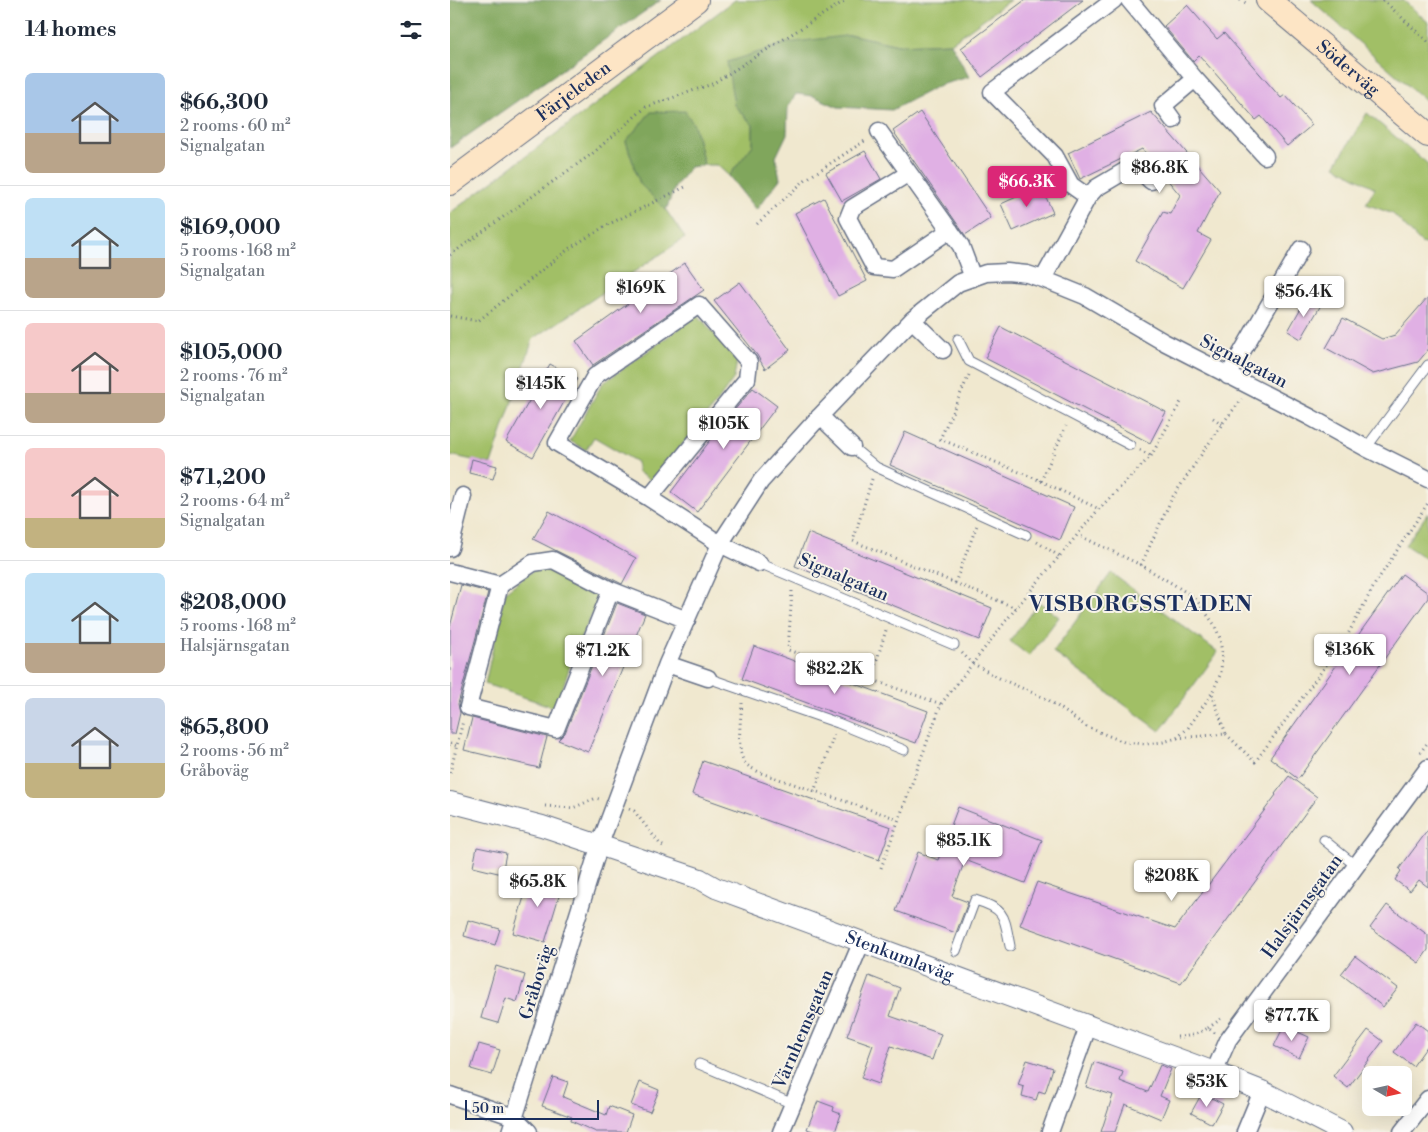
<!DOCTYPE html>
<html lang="en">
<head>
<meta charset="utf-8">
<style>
	body { margin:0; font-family:"Libre Bodoni",serif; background:#f6f6f7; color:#1f2937; height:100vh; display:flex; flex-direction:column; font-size:19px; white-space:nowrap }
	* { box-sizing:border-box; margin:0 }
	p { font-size:16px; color:#747a83 }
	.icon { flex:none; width:28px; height:28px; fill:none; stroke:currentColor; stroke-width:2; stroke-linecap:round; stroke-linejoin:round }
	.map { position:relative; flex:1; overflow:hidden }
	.drawer { display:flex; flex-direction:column; background:#fff; width:450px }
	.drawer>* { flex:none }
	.needle { width:32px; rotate:99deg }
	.buttons { position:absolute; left:912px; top:1066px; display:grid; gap:10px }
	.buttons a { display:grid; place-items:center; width:50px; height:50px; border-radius:8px; background:#fff; box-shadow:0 5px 20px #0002; font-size:25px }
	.scale { position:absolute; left:15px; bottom:12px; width:134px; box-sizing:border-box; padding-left:5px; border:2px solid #1b2f5e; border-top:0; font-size:14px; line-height:18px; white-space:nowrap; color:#1b2f5e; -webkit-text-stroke:4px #f7f3e8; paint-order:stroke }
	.price { position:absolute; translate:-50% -42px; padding:0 11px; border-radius:5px; background:#fff; color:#222; font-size:16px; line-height:32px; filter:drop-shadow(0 1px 2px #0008) }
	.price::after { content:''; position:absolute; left:50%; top:30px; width:15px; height:11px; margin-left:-8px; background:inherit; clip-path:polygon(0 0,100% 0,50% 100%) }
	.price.current { background:#db2777; color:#fff }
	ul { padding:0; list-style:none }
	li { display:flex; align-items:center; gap:15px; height:125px; padding:0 25px }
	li+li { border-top:1px solid #e0e1e3 }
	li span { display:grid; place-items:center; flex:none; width:140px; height:100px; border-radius:8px; color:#555 }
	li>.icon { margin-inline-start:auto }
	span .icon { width:60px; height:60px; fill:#fffc; stroke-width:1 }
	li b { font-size:21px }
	h2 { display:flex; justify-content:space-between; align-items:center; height:60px; padding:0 25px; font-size:21px }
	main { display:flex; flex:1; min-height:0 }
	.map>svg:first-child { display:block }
	.green { fill:#a1bf66; stroke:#5e7762 }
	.forest { fill:#80a65b; stroke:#4e6a5c }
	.building { fill:#e0b0e4 }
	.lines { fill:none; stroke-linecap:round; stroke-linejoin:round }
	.service-casing { stroke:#667086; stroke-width:11 }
	.minor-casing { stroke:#667086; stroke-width:19 }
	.tertiary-casing { stroke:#667086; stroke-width:22 }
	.secondary-casing { stroke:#667086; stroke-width:26 }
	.path { stroke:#667086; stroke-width:3; stroke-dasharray:1 4; stroke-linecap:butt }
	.service { stroke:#fff; stroke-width:9 }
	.minor { stroke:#fff; stroke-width:16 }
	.tertiary { stroke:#fff; stroke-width:20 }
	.secondary { stroke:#fde5c5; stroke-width:24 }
	.labels { text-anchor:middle; stroke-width:4; stroke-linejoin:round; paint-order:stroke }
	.street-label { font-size:18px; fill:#1b2f5e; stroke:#f7f3e8 }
	.district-label { font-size:22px; font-weight:bold; letter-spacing:1px; fill:#1b2f5e; stroke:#f7f3e8 }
</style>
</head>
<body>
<main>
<section class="drawer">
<h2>14 homes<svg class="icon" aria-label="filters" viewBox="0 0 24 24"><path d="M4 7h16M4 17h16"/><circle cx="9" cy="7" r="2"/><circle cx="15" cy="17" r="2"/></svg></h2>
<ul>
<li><span style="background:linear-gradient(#a9c7e8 60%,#b9a48a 0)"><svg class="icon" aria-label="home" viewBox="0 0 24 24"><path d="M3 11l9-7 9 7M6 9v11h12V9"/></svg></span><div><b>$66,300</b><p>2 rooms · 60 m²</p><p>Signalgatan</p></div></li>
<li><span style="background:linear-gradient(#bfe0f5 60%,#b9a48a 0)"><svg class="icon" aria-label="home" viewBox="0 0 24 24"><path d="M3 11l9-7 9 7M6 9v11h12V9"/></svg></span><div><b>$169,000</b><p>5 rooms · 168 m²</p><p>Signalgatan</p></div></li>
<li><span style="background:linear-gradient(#f6c9c9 70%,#b9a48a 0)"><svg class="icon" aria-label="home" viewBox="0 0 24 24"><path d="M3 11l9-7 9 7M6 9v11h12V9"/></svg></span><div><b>$105,000</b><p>2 rooms · 76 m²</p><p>Signalgatan</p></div></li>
<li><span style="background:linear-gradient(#f6c9c9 70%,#c2b280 0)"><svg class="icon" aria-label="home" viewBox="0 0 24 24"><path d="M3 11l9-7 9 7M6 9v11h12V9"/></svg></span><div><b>$71,200</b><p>2 rooms · 64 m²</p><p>Signalgatan</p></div></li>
<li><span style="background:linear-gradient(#bfe0f5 70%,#b9a48a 0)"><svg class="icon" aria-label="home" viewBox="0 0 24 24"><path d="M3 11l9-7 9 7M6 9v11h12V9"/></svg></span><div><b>$208,000</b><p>5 rooms · 168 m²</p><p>Halsjärnsgatan</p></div></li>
<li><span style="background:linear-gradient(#c9d6e8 65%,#c2b280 0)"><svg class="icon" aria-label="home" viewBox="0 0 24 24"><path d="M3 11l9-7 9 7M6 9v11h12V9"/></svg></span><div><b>$65,800</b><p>2 rooms · 56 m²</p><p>Gråboväg</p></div></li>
</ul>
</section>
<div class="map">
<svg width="978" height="1132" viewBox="0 0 978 1132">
	<rect width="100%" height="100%" fill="#f7f3e8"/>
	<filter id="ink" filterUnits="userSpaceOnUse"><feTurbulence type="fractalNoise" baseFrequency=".02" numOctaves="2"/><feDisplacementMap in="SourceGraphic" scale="10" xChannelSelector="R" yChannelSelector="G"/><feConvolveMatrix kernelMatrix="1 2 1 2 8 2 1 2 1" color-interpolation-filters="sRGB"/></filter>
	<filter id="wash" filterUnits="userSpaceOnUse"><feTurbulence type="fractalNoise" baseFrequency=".0096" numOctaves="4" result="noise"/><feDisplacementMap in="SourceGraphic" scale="20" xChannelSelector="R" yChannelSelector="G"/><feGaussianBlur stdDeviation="1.12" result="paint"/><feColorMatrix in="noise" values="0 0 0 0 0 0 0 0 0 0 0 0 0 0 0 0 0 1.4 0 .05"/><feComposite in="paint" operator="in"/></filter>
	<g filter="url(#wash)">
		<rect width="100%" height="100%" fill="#f0e8cf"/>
		<path class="green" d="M285 0H560L501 43 448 45 403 35 284 105 303 125V145L279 176 267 165H254L244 125 201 112 176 141 190 184 216 210 235 238 83 339 41 464 0 455V213Z
			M861 0H953L978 22V103Z
			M917 113 978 164V245L971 243 943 214 916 204 925 188 885 166Z
			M248 315 287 361 284 378 264 406 202 481 187 472V462L144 437 136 450 120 441 152 384Z
			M978 513V560L955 545Z
			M102 567 152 593 125 651 106 708 35 684 55 592 85 569Z
			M661 573 768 652 710 731 603 652Z
			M589 602 609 617 579 656 560 641Z"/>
		<path class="forest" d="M0 0H211L0 148Z
			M403 35 448 45 501 43 519 77 490 85 442 110 388 107 363 96 346 94 338 107 337 134 326 157 330 179 306 210 279 176 303 145V125L284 105 277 62 337 43Z
			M235 111 244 125 254 165 240 167 225 187 216 210 190 184 176 141 201 112Z"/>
		<g id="blocks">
			<path class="building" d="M575 0H633L532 77 511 48Z
				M737 5 767 39 774 33 831 98 835 95 862 125 837 146 811 116 806 120 749 55 743 61 714 26Z
				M470 112 541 218 515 235 443 131Z
				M701 112 770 191 748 233 761 240 733 288 685 261 713 212 720 214 730 195 692 149 630 179 618 153Z
				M415 151 431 179 392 201 376 173Z
				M591 186 603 213 563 231 551 204Z
				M374 198 417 281 388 296 345 213Z
				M235 263 254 290 143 365 126 341Z
				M290 282 340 350 315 369 307 355 264 301Z
				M857 297 871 305 851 339 838 331Z
				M978 297V350L968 362 923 374 876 348 893 318 932 339 945 335Z
				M551 327 716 412 700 443 535 358Z
				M100 364 127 379 83 457 56 442Z
				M303 388 327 406 247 512 221 492 272 425Z
				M455 432 624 507 610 540 440 465Z
				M22 459 47 466 43 479 19 473Z
				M99 511 186 558 172 584 83 539Z
				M358 533 542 608 529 640 345 566Z
				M952 574 978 593V598L848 779 820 758Z
				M11 585 38 592 8 704 10 713 5 734H0V627Z
				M167 603 195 614 138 752 108 740 115 733Z
				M304 646 478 711 466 743 292 679Z
				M22 718 97 737 89 768 14 750Z
				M253 761 441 827 429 860 242 794Z
				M839 776 867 797 731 983 570 925 587 882 725 929 826 795 825 794Z
				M508 807 592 840 575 883 515 860 502 896 518 902 506 933 446 911 468 852 488 860Z
				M978 830V887L969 880 960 891 945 880 951 871 949 869Z
				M27 847 56 853 52 874 23 867Z
				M81 874 113 883 95 942 63 933Z
				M937 905 978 935V950L969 963 920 928Z
				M18 920 50 929 45 945 14 936Z
				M905 956 948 988 933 1007 891 974Z
				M46 966 75 975 67 1002 56 998 48 1023 31 1018Z
				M419 976 450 988 440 1016 491 1034 482 1060 441 1046 428 1084 411 1078 423 1045 397 1036Z
				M966 1022 978 1031V1045L963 1066 944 1052Z
				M834 1026 859 1037 849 1058 824 1046Z
				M918 1030 933 1041 898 1088 883 1076Z
				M29 1044 50 1050 42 1075 21 1069Z
				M577 1060 603 1068 595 1093 589 1091 586 1100 572 1096 574 1087 568 1085Z
				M644 1062 673 1072 670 1081 698 1092 710 1065 721 1069 710 1096 719 1100 711 1119 675 1104 665 1132H651L663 1095 636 1087Z
				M103 1077 118 1082 113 1097 156 1115 159 1106 182 1115 176 1132H146L121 1121 122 1117 92 1106Z
				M190 1082 209 1090 200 1112 181 1105Z
				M752 1093 773 1104 762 1124 741 1113Z
				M368 1101 384 1107 383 1111 391 1114 385 1132H366L357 1129Z"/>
		</g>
	</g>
	<g filter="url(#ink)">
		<use href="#blocks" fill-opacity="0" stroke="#667086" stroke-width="1"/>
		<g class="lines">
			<g class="service-casing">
				<path id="service" d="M508 339 519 361 680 445
					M402 447 426 467 576 535
					M916 448 978 365
					M309 563 504 645
					M258 678 388 723 454 750
					M874 840 906 866
					M506 951 525 900C556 909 554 916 560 946
					M249 1064 343 1104"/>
			</g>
			<g class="minor-casing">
				<path id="minor" d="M679 0 745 79 713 106 723 120
					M745 79 815 156
					M429 131 511 246 523 278
					M459 173 402 208 398 218 424 267 443 269 500 230
					M638 197 621 185 605 156 542 92 664 0
					M593 279 638 197 646 188 685 165 701 181
					M462 320 493 350
					M778 376 851 249
					M370 416 402 447
					M199 498 297 379 299 362 249 305 145 376 107 443 199 498 270 544 309 563
					M0 548 13 496
					M0 572 50 585 83 563 103 560 161 590 106 729 18 707 50 585
					M161 590 237 620
					M217 664 258 678
					M764 1072 778 1040 978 768
					M0 1095 64 1117 79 1132
					M60 1132 150 844 217 664 270 544 311 481 370 416 462 320 508 283 536 273 557 272 577 274 593 279 635 296 712 341 860 417 916 448 978 479
					M331 1132 412 941
					M600 1132 639 1024
					M795 1132 812 1091
					M952 1132 978 1099"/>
			</g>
			<g class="tertiary-casing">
				<g id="tertiary">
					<path id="s1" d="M0 802 92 826 250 879 266 888 764 1072 812 1091 892 1132"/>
				</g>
			</g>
			<g class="secondary-casing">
				<g id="secondary">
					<path id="s2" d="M818 0 978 135"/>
					<path id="s3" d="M0 183 246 0"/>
				</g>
			</g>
			<path class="path" d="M790 0 798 4
				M933 0 978 42
				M307 224 355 180 416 140
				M0 255 143 153 196 107 262 84 396 0
				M0 316 28 321 120 248 157 225 235 187
				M519 375 490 439 591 481 649 509
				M763 418 772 424
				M690 450 701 456
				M422 479 403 541 566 608
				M591 481 616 426
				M587 542 609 556
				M691 565 722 498 772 424 792 399
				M505 583 527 525
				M342 591 338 650 491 704
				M512 653 522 663 551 679 597 699 637 727 674 742 696 744 713 742 727 738 738 728 762 693 771 673 772 655 770 638 764 624 745 598 723 584 691 565 628 535
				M421 679 436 630
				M292 703C291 718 285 755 297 765 301 768 307 771 311 773L448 819
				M776 734 805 762 896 638 925 584 978 503
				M727 738 776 734 762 694
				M0 744 7 746
				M970 753 978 742
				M0 773 13 721
				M364 792 384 735
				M95 806 123 808 146 798 149 799
				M179 809 184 811 210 844 213 846
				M431 868 491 704 566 608 649 509 701 456 732 400
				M758 1028 771 1019
				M727 1037C738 1037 747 1034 758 1028L765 1033"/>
			<use href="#service" class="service"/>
			<use href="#minor" class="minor"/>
			<use href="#tertiary" class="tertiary"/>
			<use href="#secondary" class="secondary"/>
		</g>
	</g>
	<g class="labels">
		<g class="street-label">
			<text dy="6" stroke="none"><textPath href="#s2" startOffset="105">Söderväg</textPath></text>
			<text dy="6" stroke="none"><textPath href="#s3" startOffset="154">Färjeleden</textPath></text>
			<text transform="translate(794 361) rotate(27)" y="6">Signalgatan</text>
			<text transform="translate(394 577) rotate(23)" y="6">Signalgatan</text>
			<text transform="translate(852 906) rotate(-54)" y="6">Halsjärnsgatan</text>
			<text dy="6" stroke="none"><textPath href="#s1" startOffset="476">Stenkumlaväg</textPath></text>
			<text transform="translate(86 982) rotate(-73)" y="6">Gråboväg</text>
			<text transform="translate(353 1029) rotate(-67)" y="6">Värnhemsgatan</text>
		</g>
		<g class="district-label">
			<text x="691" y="611">VISBORGSSTADEN</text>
		</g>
	</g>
</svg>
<div class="buttons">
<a><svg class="needle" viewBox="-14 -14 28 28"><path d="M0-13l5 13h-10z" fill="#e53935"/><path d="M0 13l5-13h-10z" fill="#747a83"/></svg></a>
</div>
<div class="scale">50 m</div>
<b class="price" style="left:710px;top:194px">$86.8K</b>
<b class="price current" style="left:577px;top:208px">$66.3K</b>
<b class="price" style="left:191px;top:314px">$169K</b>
<b class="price" style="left:854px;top:318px">$56.4K</b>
<b class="price" style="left:91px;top:410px">$145K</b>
<b class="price" style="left:274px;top:450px">$105K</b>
<b class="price" style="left:900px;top:676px">$136K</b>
<b class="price" style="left:153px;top:677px">$71.2K</b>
<b class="price" style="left:385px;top:695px">$82.2K</b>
<b class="price" style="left:514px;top:867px">$85.1K</b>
<b class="price" style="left:722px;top:902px">$208K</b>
<b class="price" style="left:88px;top:908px">$65.8K</b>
<b class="price" style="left:842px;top:1042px">$77.7K</b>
<b class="price" style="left:757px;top:1108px">$53K</b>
</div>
</main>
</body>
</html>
